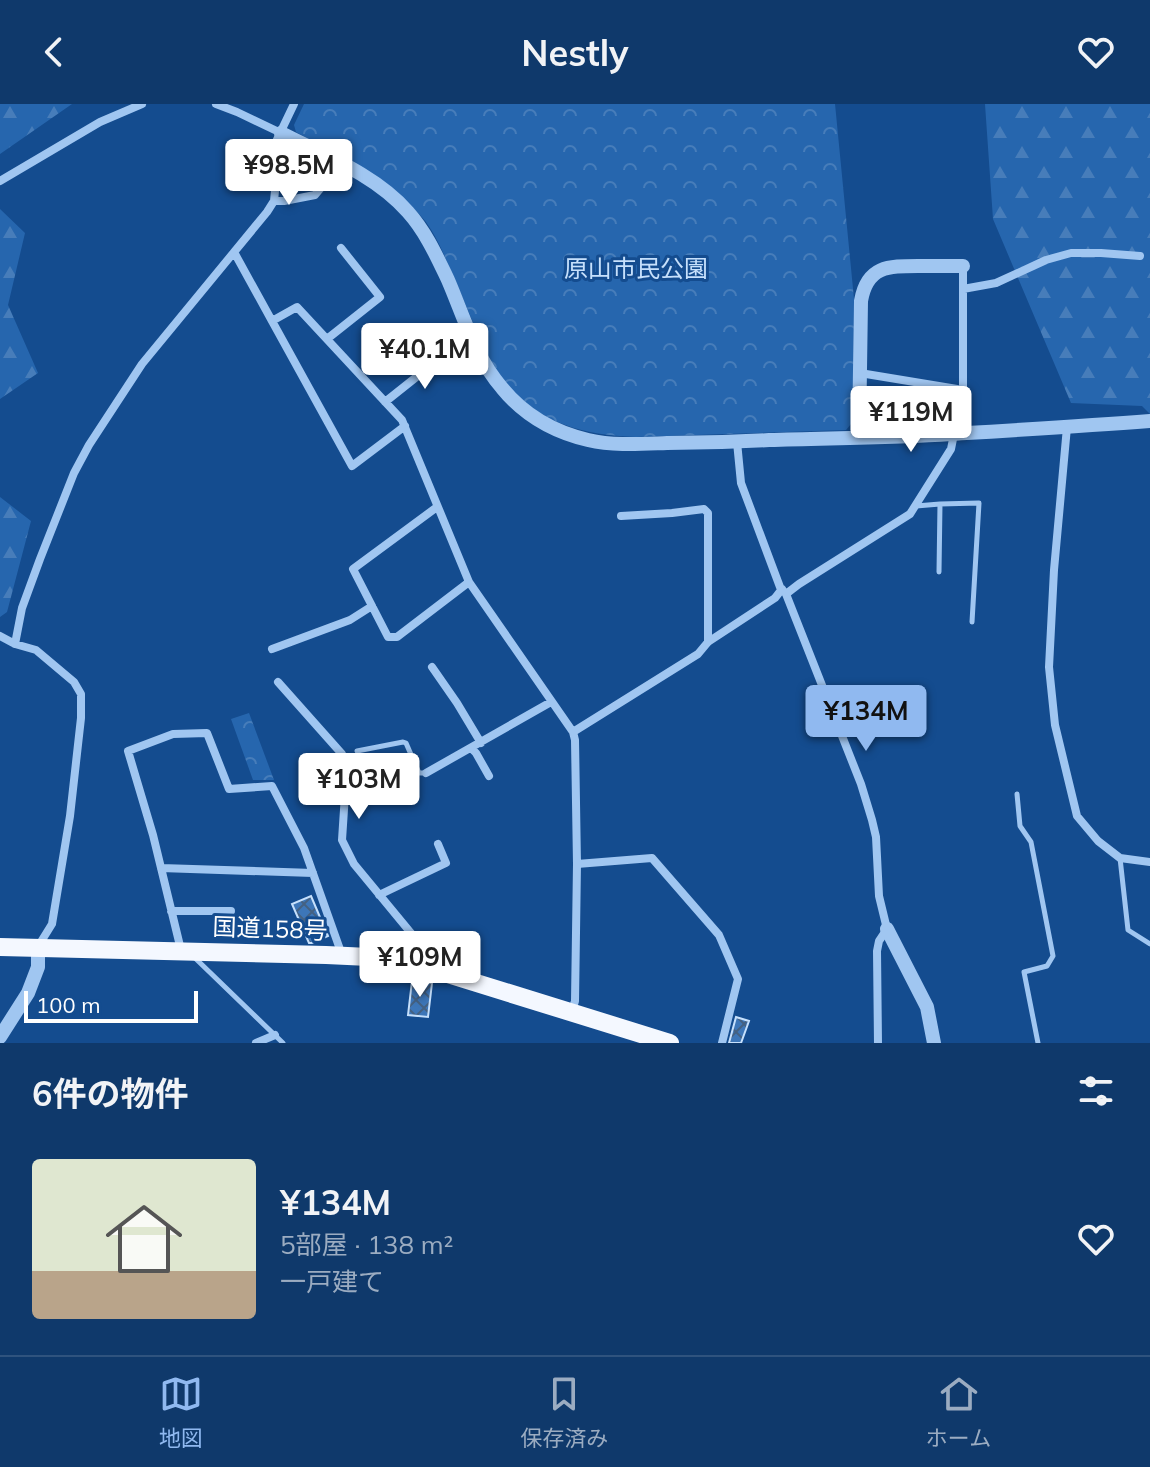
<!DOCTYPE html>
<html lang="ja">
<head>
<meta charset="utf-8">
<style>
	body { margin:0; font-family:Mulish,"Noto Sans JP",sans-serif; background:#1d4473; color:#f1f3f6; height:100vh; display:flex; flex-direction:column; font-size:30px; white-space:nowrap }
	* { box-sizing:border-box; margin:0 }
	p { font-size:26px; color:#9bacc1 }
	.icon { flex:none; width:44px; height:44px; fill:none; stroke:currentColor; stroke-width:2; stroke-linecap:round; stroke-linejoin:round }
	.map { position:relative; height:939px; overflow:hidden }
	.drawer { display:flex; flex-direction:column; background:#0f396b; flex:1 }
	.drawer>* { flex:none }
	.scale { position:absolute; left:24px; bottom:20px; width:174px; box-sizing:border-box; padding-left:8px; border:4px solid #fff; border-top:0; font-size:22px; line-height:28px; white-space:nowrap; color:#fff; -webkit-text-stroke:6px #144c8f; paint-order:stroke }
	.price { position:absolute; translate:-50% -68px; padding:0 18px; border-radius:8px; background:#fff; color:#222; font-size:26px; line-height:52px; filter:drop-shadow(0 2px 4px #0008) }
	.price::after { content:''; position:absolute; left:50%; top:48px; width:24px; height:18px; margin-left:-12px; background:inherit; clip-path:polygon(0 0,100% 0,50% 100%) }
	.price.on { background:#90b9f0; color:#111 }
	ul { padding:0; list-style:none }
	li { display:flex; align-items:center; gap:24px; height:200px; padding:0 32px }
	li span { display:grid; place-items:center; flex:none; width:224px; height:160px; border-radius:8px; color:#555 }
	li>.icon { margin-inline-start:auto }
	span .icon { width:96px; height:96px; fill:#fffc; stroke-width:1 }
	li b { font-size:34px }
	h2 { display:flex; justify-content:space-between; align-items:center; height:96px; padding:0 32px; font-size:34px }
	header { display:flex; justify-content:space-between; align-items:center; height:104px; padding:0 32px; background:#0f396b; font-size:36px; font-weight:700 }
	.dock { display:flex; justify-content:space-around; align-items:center; height:112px; border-top:2px solid #2f537e; background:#0f396b; font-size:22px; color:#9bacc1 }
	.dock a { display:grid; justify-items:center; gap:4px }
	.dock .on { color:#90b9f0 }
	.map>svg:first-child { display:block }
	.forest { fill:url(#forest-firs) }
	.park { fill:url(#park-crowns) }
	.building { fill:url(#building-cross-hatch); stroke:#c6e0fc; stroke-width:2 }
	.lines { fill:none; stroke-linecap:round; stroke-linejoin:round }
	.service { stroke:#a0c6f1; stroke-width:5 }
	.minor { stroke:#a0c6f1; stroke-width:8 }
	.tertiary { stroke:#a0c6f1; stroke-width:14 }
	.trunk { stroke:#f4f8ff; stroke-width:18 }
	.labels { text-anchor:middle; stroke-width:6; stroke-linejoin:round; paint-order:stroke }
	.park-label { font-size:24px; fill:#c6e0fc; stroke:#144c8f }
	.street-label { font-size:24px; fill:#fff; stroke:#144c8f }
</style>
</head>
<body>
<header><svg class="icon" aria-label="back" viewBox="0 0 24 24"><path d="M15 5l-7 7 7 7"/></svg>Nestly<svg class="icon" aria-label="heart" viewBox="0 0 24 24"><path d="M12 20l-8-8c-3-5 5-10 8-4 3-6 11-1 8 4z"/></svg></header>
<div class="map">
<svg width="1150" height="939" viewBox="0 0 1150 939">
	<defs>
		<pattern id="forest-firs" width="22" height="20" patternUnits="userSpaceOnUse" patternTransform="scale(2)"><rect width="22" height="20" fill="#2666ae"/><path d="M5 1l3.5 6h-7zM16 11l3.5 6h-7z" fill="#477dba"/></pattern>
		<pattern id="park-crowns" width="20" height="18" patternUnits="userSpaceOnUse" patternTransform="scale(2)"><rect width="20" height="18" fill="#2666ae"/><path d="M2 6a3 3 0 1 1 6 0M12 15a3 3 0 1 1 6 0" fill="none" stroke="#477dba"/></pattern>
		<pattern id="building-cross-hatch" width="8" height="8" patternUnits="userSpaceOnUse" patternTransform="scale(2)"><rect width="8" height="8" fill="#3d76b8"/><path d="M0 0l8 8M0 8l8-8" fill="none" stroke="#446182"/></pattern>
	</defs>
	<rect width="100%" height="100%" fill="#144c8f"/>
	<path class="forest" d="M0 0H72L0 50Z
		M985 0H1150V310L1142 302 1071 299 993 115Z
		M0 105 25 129 8 201 38 269 0 295Z
		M0 393 31 417 7 508 0 513Z"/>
	<path class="park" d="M304 0H835L854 195 853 314 851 320 846 326 636 333C573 331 524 314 491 257 477 232 468 204 456 179 447 158 439 136 426 118 394 78 340 52 296 28L294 21Z
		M249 609 274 676H253L231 615Z"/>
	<path class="building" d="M311 792 328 832 312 839H309L292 800Z
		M412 877 432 879 428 913 408 911Z
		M736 913 749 917 741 939H729Z"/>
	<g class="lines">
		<path class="service" d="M940 400 979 399 972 518
			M916 402 940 400 939 468
			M357 647 403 638 406 639 419 669H426
			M1017 690 1020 722 1031 738 1053 852 1047 862 1024 868 1038 939
			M1120 754 1128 826 1150 840
			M195 854 283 939"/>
		<path class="minor" d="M216 0 237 8 281 29
			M0 77 100 18 142 0
			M274 97H284L315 91 341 60
			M234 148 272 217 297 203 402 316 469 478 573 628 575 636 577 760 575 897 572 907
			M963 185 996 179 1046 156 1071 149H1101L1140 152
			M272 217 352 362 405 322
			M327 235 380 193 341 144
			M860 269 963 286
			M385 298 444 251
			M1067 323 1054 466 1049 563 1055 621 1077 712 1098 737 1120 754 1150 758
			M960 329 963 315V162
			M737 338 741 379 780 483 786 490 861 680 872 716 876 733 879 792 887 825 879 837 877 847 878 939
			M437 403 353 465 388 533H397L469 478
			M621 412 672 409 704 405 708 409V538
			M786 490 799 480 910 410 951 345 954 330
			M0 532 15 540 36 546 74 578 81 590V614L70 712 52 820 39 841
			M15 540 22 504 40 455 74 369 89 341 142 260 267 108 274 97 276 77 270 53 272 46 294 0
			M272 545 350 516 372 502
			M432 563 457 599 481 639
			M278 578 342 650 346 675 342 736 354 760 425 846V862
			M573 628 698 550 708 538 775 494 782 485
			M471 644 476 649 489 672
			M426 669 551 598
			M577 760 652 754 719 831 738 875 722 939
			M161 764 313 769
			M379 791 446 759 438 740
			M171 807H231
			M181 846 153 731 128 647 173 630 207 629 229 685 272 682 304 744 342 851
			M256 939 275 931"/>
		<path class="tertiary" d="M281 29C324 51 376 71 408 108 426 128 437 153 448 176 464 213 475 253 502 284 524 311 554 328 588 336 614 342 640 340 667 339 701 339 735 338 769 336 830 334 891 334 951 330 1017 326 1084 322 1150 317
			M859 333 861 197C867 162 888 162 918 162 933 162 948 162 963 162
			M887 825 927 903 934 939
			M0 933 28 889 38 863V844"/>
		<path class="trunk" d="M0 843 326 851 369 853 425 863 670 939"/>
	</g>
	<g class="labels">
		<g class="park-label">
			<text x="636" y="173">原山市民公園</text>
		</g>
		<g class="street-label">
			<text transform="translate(270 825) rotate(2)" y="8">国道158号</text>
		</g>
	</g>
</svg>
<div class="scale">100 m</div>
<b class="price" style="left:289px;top:103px">¥98.5M</b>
<b class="price" style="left:425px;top:287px">¥40.1M</b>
<b class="price" style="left:911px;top:350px">¥119M</b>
<b class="price on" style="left:866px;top:649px">¥134M</b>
<b class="price" style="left:359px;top:717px">¥103M</b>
<b class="price" style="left:420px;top:895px">¥109M</b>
</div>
<section class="drawer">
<h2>6件の物件<svg class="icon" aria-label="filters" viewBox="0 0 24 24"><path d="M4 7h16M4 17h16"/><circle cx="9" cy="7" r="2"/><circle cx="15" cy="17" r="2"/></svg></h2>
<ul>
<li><span style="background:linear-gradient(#dfe7d0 70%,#b9a48a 0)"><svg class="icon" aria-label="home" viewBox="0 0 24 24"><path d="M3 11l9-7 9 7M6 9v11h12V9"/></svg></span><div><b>¥134M</b><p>5部屋 · 138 m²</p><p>一戸建て</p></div><svg class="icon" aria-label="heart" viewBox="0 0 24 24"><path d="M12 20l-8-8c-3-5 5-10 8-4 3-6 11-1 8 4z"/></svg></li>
</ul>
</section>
<nav class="dock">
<a class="on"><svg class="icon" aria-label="map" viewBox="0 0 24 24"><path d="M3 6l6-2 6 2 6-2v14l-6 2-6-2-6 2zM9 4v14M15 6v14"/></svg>地図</a>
<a><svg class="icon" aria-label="saved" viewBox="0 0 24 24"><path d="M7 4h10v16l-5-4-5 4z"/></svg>保存済み</a>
<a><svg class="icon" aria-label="home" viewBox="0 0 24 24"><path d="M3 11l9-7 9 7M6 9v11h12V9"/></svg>ホーム</a>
</nav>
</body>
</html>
